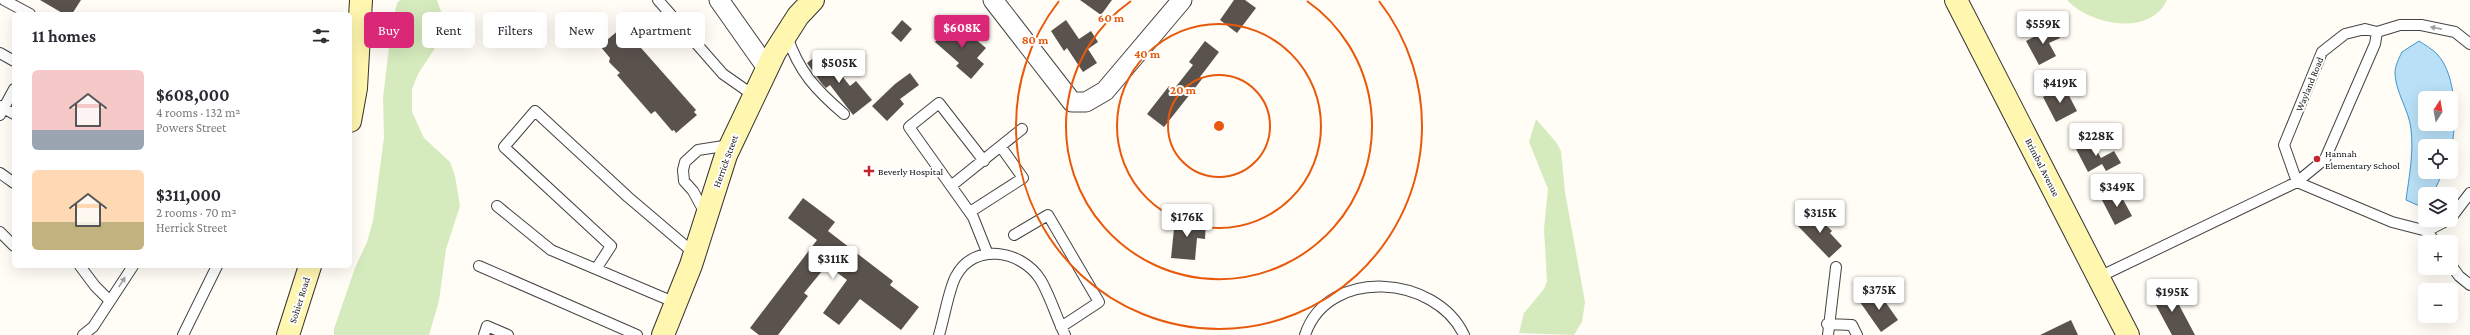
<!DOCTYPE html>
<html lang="en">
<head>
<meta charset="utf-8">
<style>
	body { margin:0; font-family:"Crimson Pro",serif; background:#f2f2f3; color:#2b2b33; height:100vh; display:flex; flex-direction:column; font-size:15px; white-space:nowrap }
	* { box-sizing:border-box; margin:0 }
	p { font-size:13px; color:#7c7c81 }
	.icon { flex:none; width:22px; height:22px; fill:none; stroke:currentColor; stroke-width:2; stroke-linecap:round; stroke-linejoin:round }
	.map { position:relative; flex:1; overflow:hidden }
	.side { position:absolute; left:12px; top:12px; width:340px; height:256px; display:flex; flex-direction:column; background:#fff; border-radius:6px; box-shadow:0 4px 16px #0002 }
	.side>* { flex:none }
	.guide { position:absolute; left:364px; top:12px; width:380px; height:36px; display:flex; gap:8px }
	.needle { width:26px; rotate:11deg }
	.tools { position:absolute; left:2418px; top:91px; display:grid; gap:8px }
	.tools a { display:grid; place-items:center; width:40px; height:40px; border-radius:6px; background:#fff; box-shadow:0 4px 16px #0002; font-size:20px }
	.price { position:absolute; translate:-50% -34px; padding:0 9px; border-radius:4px; background:#fff; color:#222; font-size:13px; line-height:26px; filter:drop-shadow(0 1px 2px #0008) }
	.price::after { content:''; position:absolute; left:50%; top:24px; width:12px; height:9px; margin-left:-6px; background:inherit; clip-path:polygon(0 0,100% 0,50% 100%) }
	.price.current { background:#db2777; color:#fff }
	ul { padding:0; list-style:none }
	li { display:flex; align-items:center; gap:12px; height:100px; padding:0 20px }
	li span { display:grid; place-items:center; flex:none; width:112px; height:80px; border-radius:6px; color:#555 }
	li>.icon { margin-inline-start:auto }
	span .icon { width:48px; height:48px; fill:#fffc; stroke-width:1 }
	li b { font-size:17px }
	h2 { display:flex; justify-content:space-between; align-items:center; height:48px; padding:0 20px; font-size:17px }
	.pill { padding:0 14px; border-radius:6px; background:#fff; box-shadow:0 4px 16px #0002; font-size:14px; line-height:36px }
	.pill.current { background:#db2777; color:#fff }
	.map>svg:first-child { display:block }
	.green { fill:#d5ebbd }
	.water { fill:#b9e0f7; stroke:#3f96cf; fill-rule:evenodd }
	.building { fill:#5a524d }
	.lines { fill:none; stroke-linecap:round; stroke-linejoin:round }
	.lane-casing { stroke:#444; stroke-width:12 }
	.street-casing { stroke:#444; stroke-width:21 }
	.secondary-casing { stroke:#333; stroke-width:24 }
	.lane { stroke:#fff; stroke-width:10 }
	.street { stroke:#fff; stroke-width:19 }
	.secondary { stroke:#fff6b0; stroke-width:22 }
	.oneway { fill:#a0a0a0 }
	.ring { fill:none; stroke:#e8590c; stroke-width:2 }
	.poi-dot { fill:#c4262e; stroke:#fff; stroke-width:1.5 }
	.labels { text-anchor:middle; stroke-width:4; stroke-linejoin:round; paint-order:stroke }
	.street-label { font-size:10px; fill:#111; stroke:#fff }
	.poi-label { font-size:10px; fill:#111; stroke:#fff; text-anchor:start }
	.centre { fill:#e8590c; stroke:#fff; stroke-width:2 }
	.ring-label { font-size:12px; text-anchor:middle; font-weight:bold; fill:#e8590c; stroke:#fff; stroke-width:4; stroke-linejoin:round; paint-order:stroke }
</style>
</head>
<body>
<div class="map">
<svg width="2470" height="335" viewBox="0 0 2470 335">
	<rect width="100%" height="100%" fill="#fffdf5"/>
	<path class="green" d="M400 0H437L444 20 442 37 418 74 412 89V112L424 138 450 162 455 176 460 206 446 249 439 301 429 335H334V329L355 268 367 242 373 221 384 137 383 98 391 30 397 3Z
		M2067 0H2167C2150 37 2090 25 2067 0Z
		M1536 119 1556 142 1561 151 1565 192 1585 302 1582 322 1574 335 1519 333 1524 313 1544 289 1547 281 1544 229 1548 189 1529 142Z"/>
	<path class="water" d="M2419 41C2425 45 2432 49 2437 54 2457 75 2457 124 2451 150V146H2425V172H2443L2433 194H2425L2424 208 2406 200C2409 177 2414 153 2411 129 2409 110 2395 91 2395 73 2395 66 2399 58 2402 52ZM2425 98H2451V124H2425Z"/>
	<path class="building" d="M40 0H81L72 14H64Z
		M1080 0H1112L1101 15Z
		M1234 0H1245L1256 8 1237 33 1220 20Z
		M902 20 912 29 901 42 891 33Z
		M1066 20 1079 39 1091 31 1098 42 1088 49 1097 63 1083 72 1067 48 1064 51 1051 31Z
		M954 21 986 48 977 58 984 64 971 79 956 66 959 63 935 42Z
		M2054 26 2060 38 2049 43 2056 56 2039 65 2026 41Z
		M620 29 623 32 626 31 696 110 694 112 697 115 676 133 674 130 672 131 655 111 651 114 617 75 620 73 609 62 610 58 600 46Z
		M1205 41 1219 52 1200 77 1202 79 1164 127 1147 114 1169 86 1174 89 1193 65 1189 62Z
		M822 51 850 86 856 81 872 100 853 115 830 85 826 88 822 84 807 63Z
		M910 73 919 85 900 99 904 104 887 121 872 106 895 84Z
		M2064 86 2077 111 2056 122 2043 97Z
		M2090 139 2101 158 2114 151 2121 163 2106 171 2102 164 2088 172 2075 147Z
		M2119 192 2132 216 2115 225 2102 200Z
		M803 198 835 222 828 231 893 281 890 285 919 307 901 330 860 299 839 325 823 313 847 280 827 265 804 293 808 296 778 335H759L750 328 817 240 788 218Z
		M1812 211 1832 231 1830 233 1842 246 1829 258 1797 225Z
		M1175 219 1206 222 1205 239 1197 238 1195 260 1171 258Z
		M2169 286 2195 335H2172L2151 296Z
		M1877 290 1898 320 1881 332 1860 302Z
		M2071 320 2078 335H2040Z"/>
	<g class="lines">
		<g class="lane-casing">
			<path id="lane" d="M4 0 30 14
				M658 0 723 74 753 95
				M2377 32 2375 44 2325 159 2297 182 2284 145 2322 52 2345 34 2365 29 2377 32 2400 25H2421L2455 32 2470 44
				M787 36C799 72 816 90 844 114
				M0 53 14 61
				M0 106 14 114
				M0 115 14 89
				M984 161 939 103 909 127 973 217 987 252
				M0 173 14 183
				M951 186 1022 129
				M497 206 551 250 676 303
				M970 212 1023 178 1001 147
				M706 215 693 191 684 181 683 170 685 162 698 150 730 145
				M2451 218 2470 193
				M2427 231 2448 220
				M0 232 14 246
				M1014 235 1048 215 1099 302 1061 327
				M2451 265 2459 276 2470 285
				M80 266 95 286 110 301
				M479 266 637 335
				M596 269 611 246 504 147 535 111 628 197 695 254
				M2099 277 2297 182 2392 222 2427 231 2435 242
				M1827 324 1852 325 1857 335
				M83 335 93 327 133 266
				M183 335 217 266
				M484 335 487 326 508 335
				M939 335C944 319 949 288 956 276 974 242 1021 250 1040 279 1049 293 1057 319 1065 335
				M1305 335C1328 266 1436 275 1464 335
				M1828 335 1836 267"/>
		</g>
		<g class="street-casing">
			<path id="street" d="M719 0 767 68
				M993 0 1072 102H1086L1105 91 1182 0"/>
		</g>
		<g class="secondary-casing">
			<path id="secondary" d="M1956 0 2128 335
				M350 121 356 88 361 0
				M288 335 310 266
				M663 335 691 265 726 155 775 52 798 16 813 0"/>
		</g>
		<use href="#lane" class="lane"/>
		<use href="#street" class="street"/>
		<use href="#secondary" class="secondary"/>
	</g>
	<defs><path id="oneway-solid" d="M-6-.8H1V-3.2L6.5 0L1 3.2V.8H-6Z"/></defs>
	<g class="oneway">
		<use href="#oneway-solid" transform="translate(2436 28) rotate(-169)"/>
		<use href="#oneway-solid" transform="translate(122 282) rotate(-57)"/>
	</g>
	<g class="ring">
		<circle cx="1219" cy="126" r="51"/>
		<circle cx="1219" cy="126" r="102"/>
		<path d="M1307 1A153 153 0 1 1 1131 1"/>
		<path d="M1379 1A203 203 0 1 1 1059 1"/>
	</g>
	<g class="poi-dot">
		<circle cx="2317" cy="159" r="4"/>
		<path d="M867 165h4v4h4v4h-4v4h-4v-4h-4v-4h4z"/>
	</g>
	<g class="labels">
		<g class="street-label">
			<text transform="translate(2309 84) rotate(-68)" y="4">Wayland Road</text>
			<text transform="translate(725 161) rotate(-70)" y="4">Herrick Street</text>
			<text transform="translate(2043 167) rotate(63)" y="4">Brimbal Avenue</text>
			<text transform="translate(299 300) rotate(-72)" y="4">Sohier Road</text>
		</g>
		<g class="poi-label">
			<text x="2325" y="157">Hannah<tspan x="2325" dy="12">Elementary School</tspan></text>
			<text x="878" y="175">Beverly Hospital</text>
		</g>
	</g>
	<circle cx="1219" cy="126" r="6" class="centre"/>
	<g class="ring-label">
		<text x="1111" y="22">60 m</text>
		<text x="1035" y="44">80 m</text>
		<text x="1147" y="58">40 m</text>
		<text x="1183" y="94">20 m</text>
	</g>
</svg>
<div class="tools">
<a><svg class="needle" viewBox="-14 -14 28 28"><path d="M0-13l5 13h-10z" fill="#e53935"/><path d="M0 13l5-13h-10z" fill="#7c7c81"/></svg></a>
<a><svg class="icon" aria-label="locate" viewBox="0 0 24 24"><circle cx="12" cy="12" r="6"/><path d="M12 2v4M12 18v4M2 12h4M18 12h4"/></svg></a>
<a><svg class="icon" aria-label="layers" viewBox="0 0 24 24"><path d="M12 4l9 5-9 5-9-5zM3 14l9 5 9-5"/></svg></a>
<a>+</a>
<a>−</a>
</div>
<b class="price" style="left:2043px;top:45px">$559K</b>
<b class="price current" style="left:962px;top:49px">$608K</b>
<b class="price" style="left:839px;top:84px">$505K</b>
<b class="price" style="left:2060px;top:104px">$419K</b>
<b class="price" style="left:2096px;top:157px">$228K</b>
<b class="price" style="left:2117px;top:208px">$349K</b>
<b class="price" style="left:1820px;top:234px">$315K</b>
<b class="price" style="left:1187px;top:238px">$176K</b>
<b class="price" style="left:833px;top:280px">$311K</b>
<b class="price" style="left:1879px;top:311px">$375K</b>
<b class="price" style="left:2172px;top:313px">$195K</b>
<div class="guide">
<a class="pill current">Buy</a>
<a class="pill">Rent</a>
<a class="pill">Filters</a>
<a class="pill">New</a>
<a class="pill">Apartment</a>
</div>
<section class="side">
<h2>11 homes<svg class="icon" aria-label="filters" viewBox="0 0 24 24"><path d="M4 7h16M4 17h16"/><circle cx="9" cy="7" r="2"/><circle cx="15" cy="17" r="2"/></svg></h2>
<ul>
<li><span style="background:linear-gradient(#f6c9c9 75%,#9aa5b1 0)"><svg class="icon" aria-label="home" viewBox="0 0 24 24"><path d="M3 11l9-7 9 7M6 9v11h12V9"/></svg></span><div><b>$608,000</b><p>4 rooms · 132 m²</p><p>Powers Street</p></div></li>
<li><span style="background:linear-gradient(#ffd9b3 65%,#c2b280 0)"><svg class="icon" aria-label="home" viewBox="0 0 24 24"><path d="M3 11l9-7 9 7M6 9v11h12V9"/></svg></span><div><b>$311,000</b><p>2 rooms · 70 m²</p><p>Herrick Street</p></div></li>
</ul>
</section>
</div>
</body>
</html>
